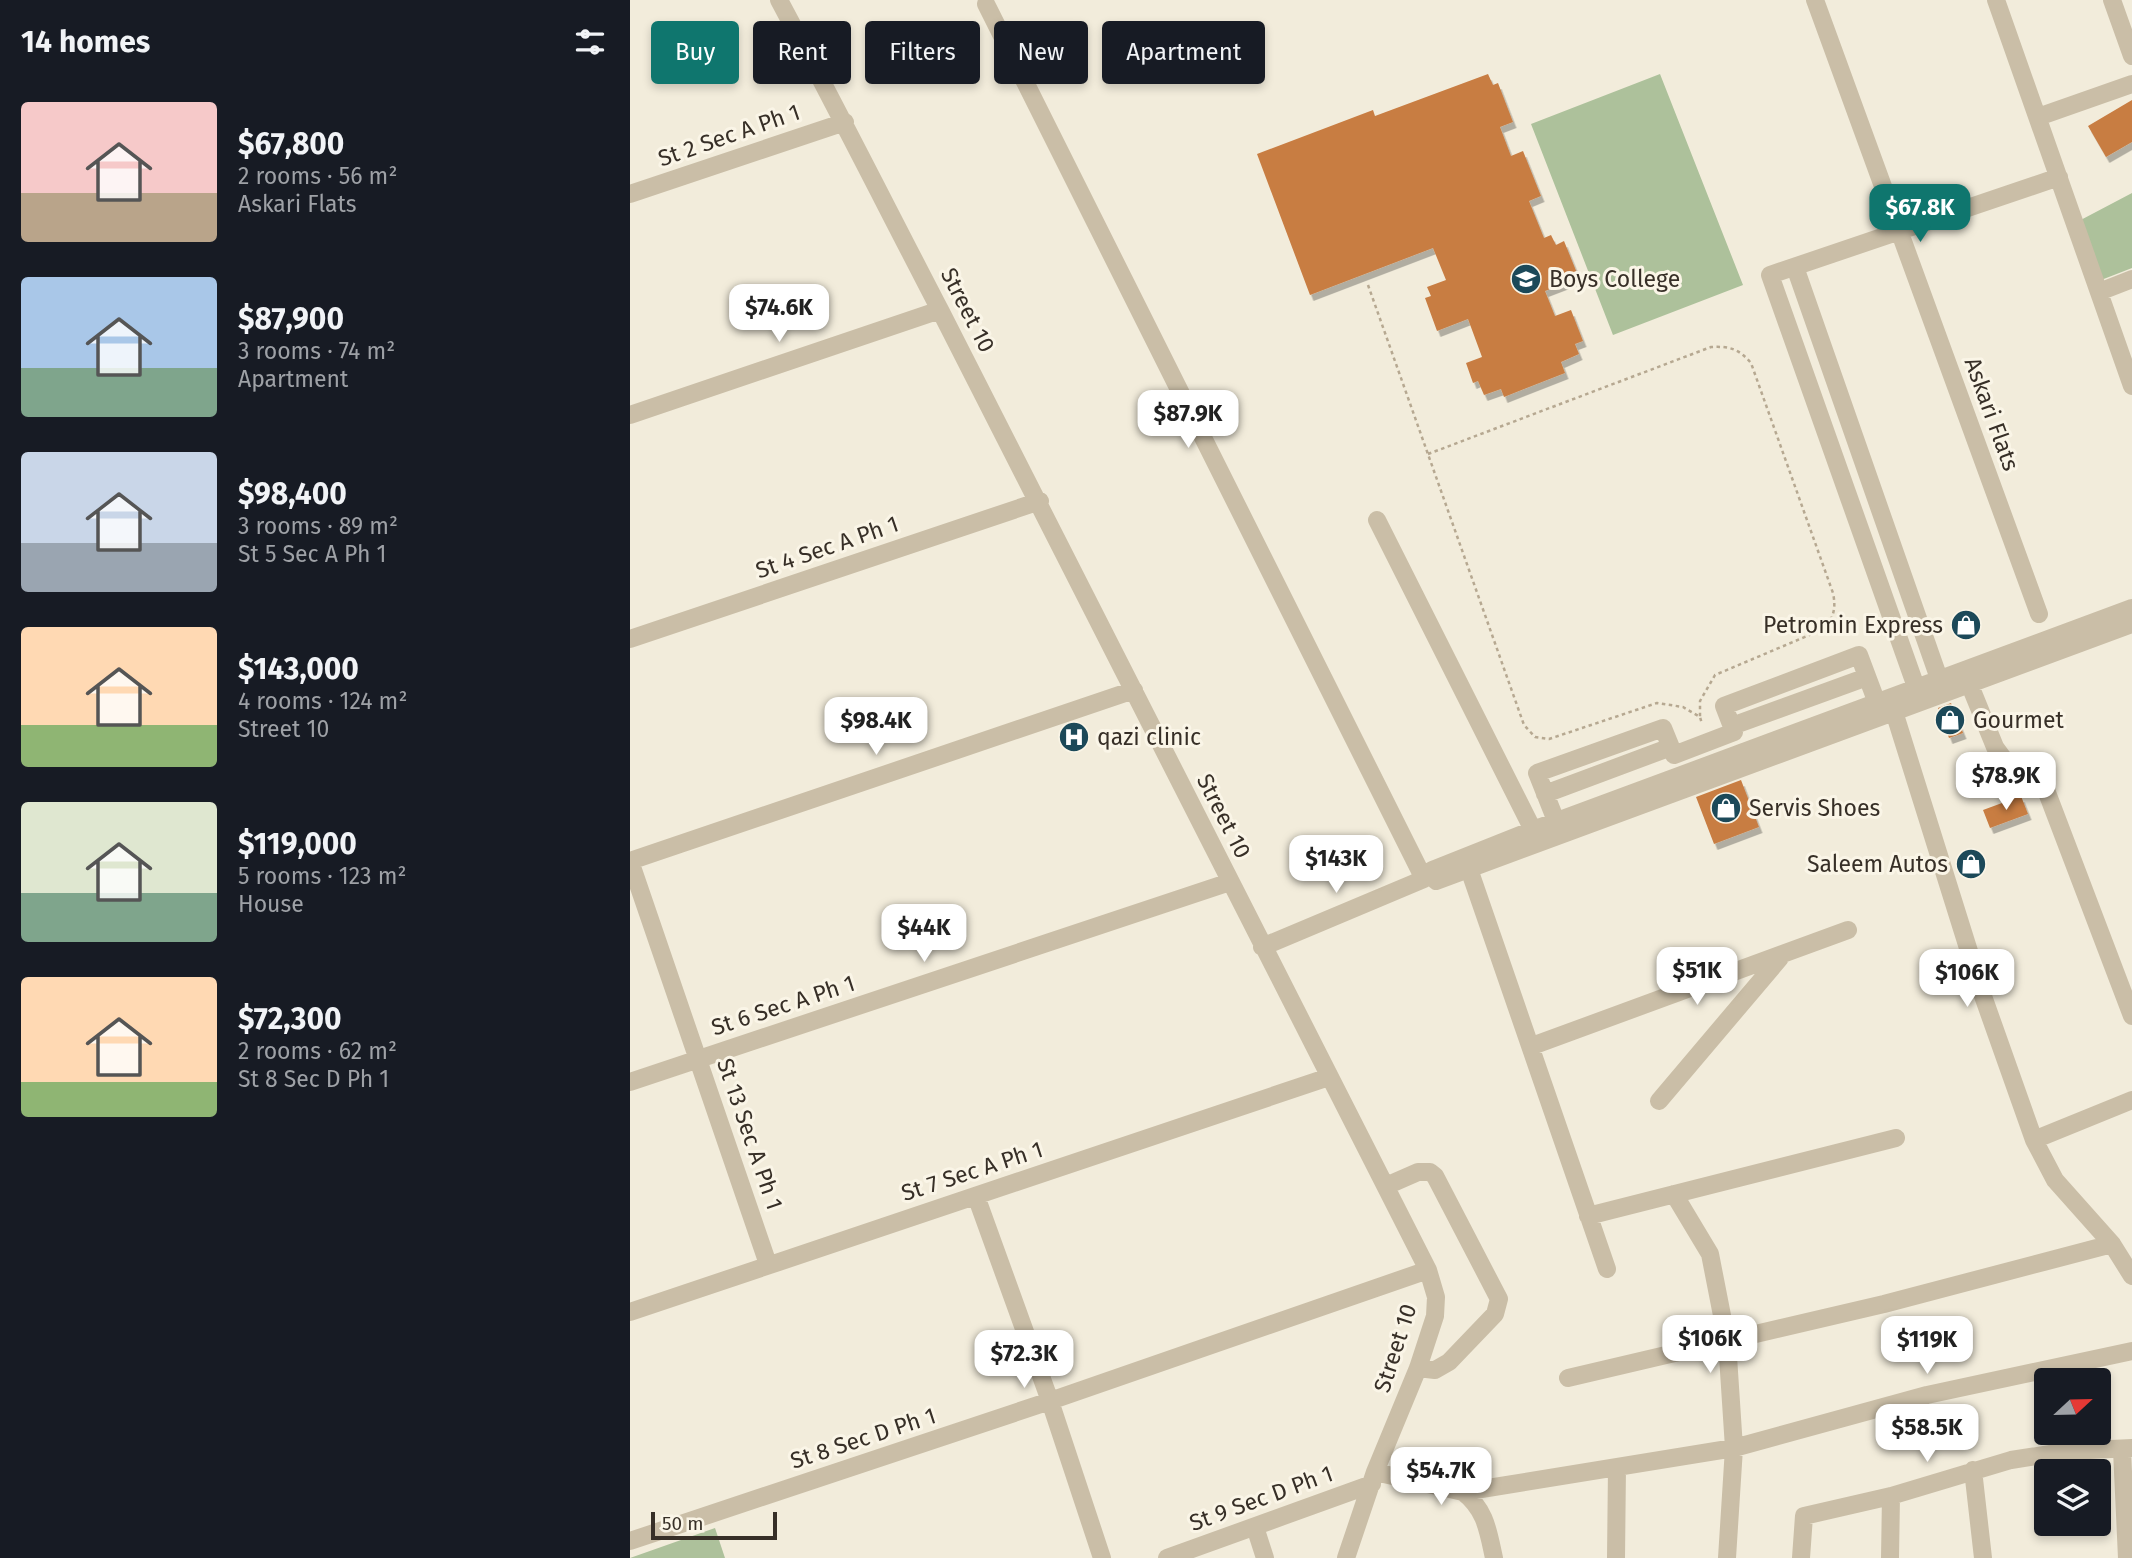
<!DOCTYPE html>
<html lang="en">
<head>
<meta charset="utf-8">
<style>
	body { margin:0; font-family:"Fira Sans",sans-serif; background:#20242c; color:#f1f3f6; height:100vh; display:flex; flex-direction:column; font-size:26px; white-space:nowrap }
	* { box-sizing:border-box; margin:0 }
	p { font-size:23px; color:#9ea1a6 }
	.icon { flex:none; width:38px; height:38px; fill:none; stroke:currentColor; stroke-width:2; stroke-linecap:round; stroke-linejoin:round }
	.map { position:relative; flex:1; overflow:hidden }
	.side { display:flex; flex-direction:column; background:#171b24; width:630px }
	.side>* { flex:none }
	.top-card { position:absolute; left:21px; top:21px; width:665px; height:63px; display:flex; gap:14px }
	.needle { width:46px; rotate:68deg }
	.controls { position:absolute; left:1404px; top:1368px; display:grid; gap:14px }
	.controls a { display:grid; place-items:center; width:77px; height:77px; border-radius:7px; background:#171b24; box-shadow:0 4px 10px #0003; font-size:35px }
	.scale { position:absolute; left:21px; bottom:18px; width:126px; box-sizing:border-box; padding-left:7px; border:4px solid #372f27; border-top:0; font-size:19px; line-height:24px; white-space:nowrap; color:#372f27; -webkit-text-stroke:5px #faf5e7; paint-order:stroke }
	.price { position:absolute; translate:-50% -60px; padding:0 16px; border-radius:14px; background:#fff; color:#222; font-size:23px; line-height:46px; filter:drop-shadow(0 2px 4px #0008) }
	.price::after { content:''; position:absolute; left:50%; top:42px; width:21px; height:16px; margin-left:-10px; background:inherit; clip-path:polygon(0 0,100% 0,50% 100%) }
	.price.selected { background:#0f766e; color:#fff }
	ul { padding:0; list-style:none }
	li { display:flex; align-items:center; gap:21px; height:175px; padding:0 21px }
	li span { display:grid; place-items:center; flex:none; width:196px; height:140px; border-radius:7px; color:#555 }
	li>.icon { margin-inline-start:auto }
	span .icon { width:84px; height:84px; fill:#fffc; stroke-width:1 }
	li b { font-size:30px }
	h2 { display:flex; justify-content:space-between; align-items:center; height:84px; padding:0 21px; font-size:30px }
	.tag { padding:0 24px; border-radius:7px; background:#171b24; box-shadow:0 4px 10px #0003; font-size:24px; line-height:63px }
	.tag.selected { background:#0f766e; color:#fff }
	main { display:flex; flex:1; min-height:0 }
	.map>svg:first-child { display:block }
	.green { fill:#adc19b }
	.building { fill:#c87d43; filter:url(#shadow) }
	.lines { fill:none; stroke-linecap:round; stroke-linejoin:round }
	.path { stroke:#b6a891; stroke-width:2.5; stroke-dasharray:3.5 3.5; stroke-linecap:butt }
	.minor { stroke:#cabea7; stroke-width:18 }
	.labels { text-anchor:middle; stroke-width:6; stroke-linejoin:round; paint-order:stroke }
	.street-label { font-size:23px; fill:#372f27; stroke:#faf5e7 }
	.poi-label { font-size:23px; fill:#372f27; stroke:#faf5e7; text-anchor:start }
</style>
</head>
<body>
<main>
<section class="side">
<h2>14 homes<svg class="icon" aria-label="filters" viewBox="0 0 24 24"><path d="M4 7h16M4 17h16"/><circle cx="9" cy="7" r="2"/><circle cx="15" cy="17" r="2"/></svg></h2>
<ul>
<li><span style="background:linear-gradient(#f6c9c9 65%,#b9a48a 0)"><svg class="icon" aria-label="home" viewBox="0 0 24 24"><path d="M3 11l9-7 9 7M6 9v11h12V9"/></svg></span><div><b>$67,800</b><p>2 rooms · 56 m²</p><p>Askari Flats</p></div></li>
<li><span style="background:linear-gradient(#a9c7e8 65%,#7fa58c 0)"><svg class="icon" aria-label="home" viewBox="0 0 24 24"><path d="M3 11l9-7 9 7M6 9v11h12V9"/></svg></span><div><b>$87,900</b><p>3 rooms · 74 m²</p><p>Apartment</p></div></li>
<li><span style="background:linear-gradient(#c9d6e8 65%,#9aa5b1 0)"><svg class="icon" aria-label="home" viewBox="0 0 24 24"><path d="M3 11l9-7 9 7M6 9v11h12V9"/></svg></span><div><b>$98,400</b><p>3 rooms · 89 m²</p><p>St 5 Sec A Ph 1</p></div></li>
<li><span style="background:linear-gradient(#ffd9b3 70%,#8fb573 0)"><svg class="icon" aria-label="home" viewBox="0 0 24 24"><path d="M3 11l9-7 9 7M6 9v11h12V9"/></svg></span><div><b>$143,000</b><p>4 rooms · 124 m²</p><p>Street 10</p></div></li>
<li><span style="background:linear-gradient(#dfe7d0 65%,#7fa58c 0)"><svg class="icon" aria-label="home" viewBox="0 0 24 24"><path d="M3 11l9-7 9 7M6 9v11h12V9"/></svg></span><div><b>$119,000</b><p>5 rooms · 123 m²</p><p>House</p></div></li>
<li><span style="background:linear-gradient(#ffd9b3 75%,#8fb573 0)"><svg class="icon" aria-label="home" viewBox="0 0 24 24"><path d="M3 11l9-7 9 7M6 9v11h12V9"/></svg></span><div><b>$72,300</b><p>2 rooms · 62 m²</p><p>St 8 Sec D Ph 1</p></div></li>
</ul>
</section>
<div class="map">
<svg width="1502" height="1558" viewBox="0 0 1502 1558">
	<defs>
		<filter id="shadow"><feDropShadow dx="3.5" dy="6" stdDeviation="0" flood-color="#0004"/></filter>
	</defs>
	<rect width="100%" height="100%" fill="#f2ecdb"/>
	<path class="green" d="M1030 74 1113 285 983 335 901 124Z
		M1502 193V268L1466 282 1445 223Z
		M85 1528 95 1558H0Z"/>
	<path class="building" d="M858 74 863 85 868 83 883 122 870 127 881 156 893 151 911 196 899 201 914 238 921 235 926 245 934 241 949 278 915 291 925 316 941 310 953 341 945 344 949 354 931 362 935 373 874 397 871 389 854 395 848 381 843 383 836 363 852 357 838 319 807 331 795 298 801 296 797 287 816 280 803 248 680 295 627 154 743 110 745 116Z
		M1502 100V142L1476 157 1458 126Z
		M1321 703 1333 733 1319 738 1308 708Z
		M1111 780 1129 827 1084 844 1066 797Z
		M1391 796 1398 814 1360 828 1353 810Z"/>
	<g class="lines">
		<path class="path" d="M738 285 894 725 905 737 919 739 1027 703 1053 707 1070 717 1072 724
			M798 454 1081 347C1100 346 1109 349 1121 363L1203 593C1206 608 1204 615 1196 628L1085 675 1070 701V717"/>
		<path class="minor" d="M149 0C204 103 257 208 311 312 475 630 635 951 798 1270L806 1297 805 1316 788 1368 745 1472 716 1558
			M1185 0 1409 614
			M1366 0 1502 386
			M1482 0 1502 56
			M356 4 794 879
			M1408 117 1502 84
			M0 194 215 122
			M1165 267 1313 690
			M1469 292 1502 279
			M0 415 310 310
			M747 520 903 830
			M0 639 410 501
			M1339 683 1365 747 1373 758 1416 790 1502 1016
			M1291 701 1140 275 1429 177
			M1261 702 1353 996 1404 1140 1425 1180 1482 1244 1502 1276
			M1102 726 1237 677
			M915 794 1041 747
			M930 831 907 773 1033 728 1044 755 1104 732 1094 706 1229 655 1247 703
			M0 861 504 690
			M0 861 138 1264
			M839 869 977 1269
			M806 881 1502 624
			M632 947 794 879 802 870 903 830 1502 608
			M902 1046 1218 930
			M0 1082 600 882
			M1029 1101 1150 958
			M1404 1140 1502 1100
			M756 1186 788 1172H800L805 1176 869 1299 865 1314 819 1362 805 1370 788 1368
			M1044 1194 1080 1254 1097 1341 1104 1448 1097 1558
			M346 1196 420 1401 472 1558
			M958 1216 1266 1138
			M0 1312 699 1077
			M938 1378 1254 1304 1482 1244
			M1492 1450 1497 1558
			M1343 1470 1353 1558
			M745 1472 833 1492C856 1510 858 1531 864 1558
			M833 1492 1104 1448 1297 1395 1502 1351
			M625 1527 635 1558
			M0 1541 420 1401 798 1270
			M537 1558 742 1484
			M986 1558 987 1467
			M1171 1558 1174 1516 1261 1496 1381 1460 1439 1451 1502 1448
			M1260 1558 1261 1496"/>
	</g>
	<defs>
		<g id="school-disc" transform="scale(1.575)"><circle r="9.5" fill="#1c4959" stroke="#faf5e7"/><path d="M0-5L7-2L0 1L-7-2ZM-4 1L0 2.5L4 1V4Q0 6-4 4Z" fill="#fff"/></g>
		<g id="shop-disc" transform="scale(1.575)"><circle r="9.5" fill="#1c4959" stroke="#faf5e7"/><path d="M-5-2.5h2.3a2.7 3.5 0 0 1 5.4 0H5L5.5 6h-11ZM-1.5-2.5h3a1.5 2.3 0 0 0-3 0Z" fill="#fff"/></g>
		<g id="hospital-disc" transform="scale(1.575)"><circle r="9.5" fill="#1c4959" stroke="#faf5e7"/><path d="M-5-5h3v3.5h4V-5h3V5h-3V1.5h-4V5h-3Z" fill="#fff"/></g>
	</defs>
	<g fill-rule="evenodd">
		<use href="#school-disc" x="896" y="279"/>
		<use href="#shop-disc" x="1336" y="625"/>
		<use href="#shop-disc" x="1320" y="720"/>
		<use href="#hospital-disc" x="444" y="737"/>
		<use href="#shop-disc" x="1096" y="808"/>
		<use href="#shop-disc" x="1341" y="864"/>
	</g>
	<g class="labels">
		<g class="street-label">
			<text transform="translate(99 135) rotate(-19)" y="8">St 2 Sec A Ph 1</text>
			<text transform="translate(338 310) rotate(63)" y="8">Street 10</text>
			<text transform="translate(1362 414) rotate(70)" y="8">Askari Flats</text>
			<text transform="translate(197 547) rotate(-19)" y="8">St 4 Sec A Ph 1</text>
			<text transform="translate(594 816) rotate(63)" y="8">Street 10</text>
			<text transform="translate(153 1005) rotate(-18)" y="8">St 6 Sec A Ph 1</text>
			<text transform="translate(120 1134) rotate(71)" y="8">St 13 Sec A Ph 1</text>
			<text transform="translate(342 1171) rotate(-18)" y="8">St 7 Sec A Ph 1</text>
			<text transform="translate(765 1348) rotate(-72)" y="8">Street 10</text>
			<text transform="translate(233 1438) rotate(-18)" y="8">St 8 Sec D Ph 1</text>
			<text transform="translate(631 1498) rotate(-20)" y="8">St 9 Sec D Ph 1</text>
		</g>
		<g class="poi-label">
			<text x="919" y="287">Boys College</text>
			<text x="1313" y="633" text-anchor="end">Petromin Express</text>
			<text x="1343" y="728">Gourmet</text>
			<text x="467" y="745">qazi clinic</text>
			<text x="1119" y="816">Servis Shoes</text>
			<text x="1318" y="872" text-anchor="end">Saleem Autos</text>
		</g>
	</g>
</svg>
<div class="controls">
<a><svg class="needle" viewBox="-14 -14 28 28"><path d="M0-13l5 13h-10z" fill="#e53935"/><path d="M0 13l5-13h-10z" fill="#9ea1a6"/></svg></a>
<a><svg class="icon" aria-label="layers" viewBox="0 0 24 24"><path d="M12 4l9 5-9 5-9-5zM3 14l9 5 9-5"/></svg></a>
</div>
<div class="scale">50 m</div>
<b class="price selected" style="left:1290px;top:244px">$67.8K</b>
<b class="price" style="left:149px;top:344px">$74.6K</b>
<b class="price" style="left:558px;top:450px">$87.9K</b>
<b class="price" style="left:246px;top:757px">$98.4K</b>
<b class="price" style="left:1376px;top:812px">$78.9K</b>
<b class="price" style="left:706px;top:895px">$143K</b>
<b class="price" style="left:294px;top:964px">$44K</b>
<b class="price" style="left:1067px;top:1007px">$51K</b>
<b class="price" style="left:1337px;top:1009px">$106K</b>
<b class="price" style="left:1080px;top:1375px">$106K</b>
<b class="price" style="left:1297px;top:1376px">$119K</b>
<b class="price" style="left:394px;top:1390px">$72.3K</b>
<b class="price" style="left:1297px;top:1464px">$58.5K</b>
<b class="price" style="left:811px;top:1507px">$54.7K</b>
<div class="top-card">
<a class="tag selected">Buy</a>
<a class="tag">Rent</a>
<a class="tag">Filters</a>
<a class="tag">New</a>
<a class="tag">Apartment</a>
</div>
</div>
</main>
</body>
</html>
